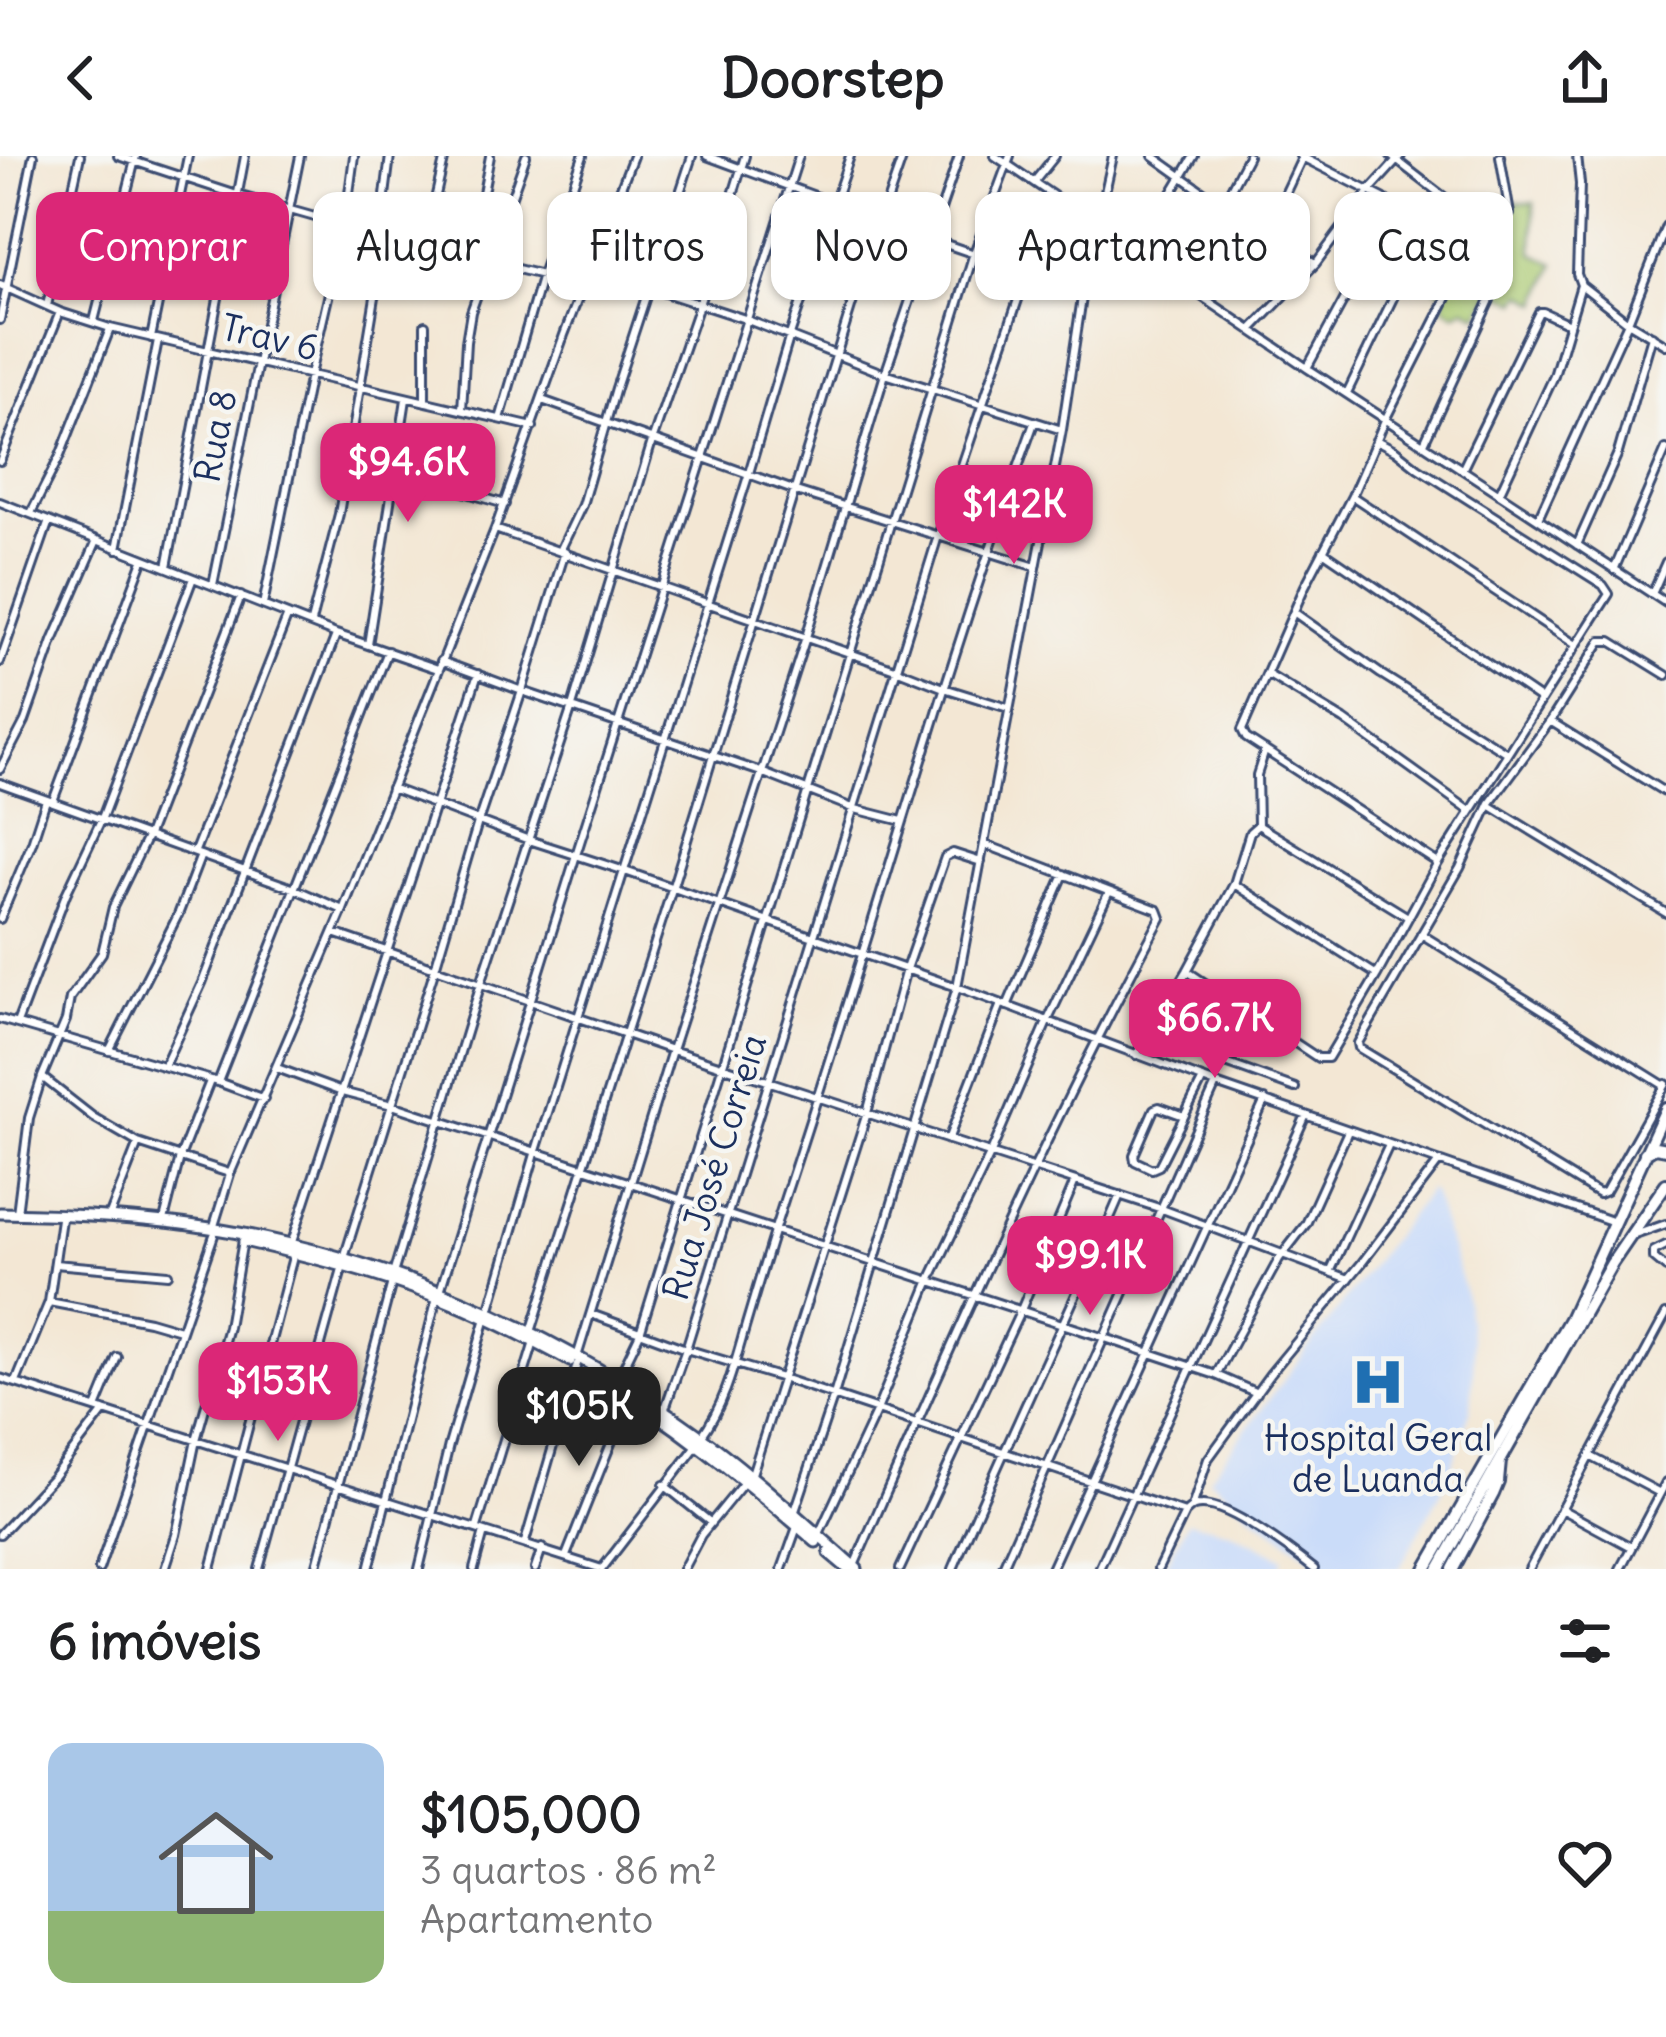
<!DOCTYPE html>
<html lang="pt">
<head>
<meta charset="utf-8">
<style>
	body { margin:0; font-family:Delius,sans-serif; background:#f6f6f6; color:#202124; height:100vh; display:flex; flex-direction:column; font-size:45px; white-space:nowrap }
	* { box-sizing:border-box; margin:0 }
	p { font-size:39px; color:#757577 }
	.icon { flex:none; width:66px; height:66px; fill:none; stroke:currentColor; stroke-width:2; stroke-linecap:round; stroke-linejoin:round }
	.map { position:relative; height:1413px; overflow:hidden }
	.side { display:flex; flex-direction:column; background:#fff; flex:1 }
	.side>* { flex:none }
	.banner { position:absolute; left:36px; top:36px; width:1596px; height:108px; display:flex; gap:24px }
	.price { position:absolute; translate:-50% -102px; padding:0 27px; border-radius:24px; background:#db2777; color:#fff; font-size:39px; line-height:78px; filter:drop-shadow(0 3px 6px #0008) }
	.price::after { content:''; position:absolute; left:50%; top:72px; width:36px; height:27px; margin-left:-18px; background:inherit; clip-path:polygon(0 0,100% 0,50% 100%) }
	.price.on { background:#222; color:#fff }
	ul { padding:0; list-style:none }
	li { display:flex; align-items:center; gap:36px; height:300px; padding:0 48px }
	li span { display:grid; place-items:center; flex:none; width:336px; height:240px; border-radius:24px; color:#555 }
	li>.icon { margin-inline-start:auto }
	span .icon { width:144px; height:144px; fill:#fffc; stroke-width:1 }
	li b { font-size:51px }
	h2 { display:flex; justify-content:space-between; align-items:center; height:144px; padding:0 48px; font-size:51px }
	.chip { padding:0 42px; border-radius:24px; background:#fff; box-shadow:0 3px 9px #0004; font-size:42px; line-height:108px }
	.chip.on { background:#db2777; color:#fff }
	header { display:flex; justify-content:space-between; align-items:center; height:156px; padding:0 48px; background:#fff; font-size:54px; font-weight:700 }
	.map>svg:first-child { display:block }
	.built { fill:#cadcf9 }
	.green { fill:#abca72; stroke:#637c68; stroke-width:3 }
	.lines { fill:none; stroke-linecap:round; stroke-linejoin:round }
	.minor-casing { stroke:#3b4b70; stroke-width:12 }
	.secondary-casing { stroke:#3b4b70; stroke-width:15 }
	.trunk-casing { stroke:#3b4b70; stroke-width:16 }
	.minor { stroke:#fff; stroke-width:6 }
	.secondary { stroke:#fff; stroke-width:9 }
	.trunk { stroke:#fff; stroke-width:10 }
	.labels { text-anchor:middle; stroke-width:9; stroke-linejoin:round; paint-order:stroke }
	.street-label { font-size:36px; fill:#1b2f5e; stroke:#f6f6f2 }
	.poi-label { font-size:36px; fill:#1b2f5e; stroke:#f6f6f2 }
</style>
</head>
<body>
<header><svg class="icon" aria-label="back" viewBox="0 0 24 24"><path d="M15 5l-7 7 7 7"/></svg>Doorstep<svg class="icon" aria-label="share" viewBox="0 0 24 24"><path d="M12 15V3M7 8l5-5 5 5M5 13v7h14v-7"/></svg></header>
<div class="map">
<svg width="1666" height="1413" viewBox="0 0 1666 1413">
	<rect width="100%" height="100%" fill="#f6f6f2"/>
	<filter id="ink" filterUnits="userSpaceOnUse"><feTurbulence type="fractalNoise" baseFrequency=".00833" numOctaves="2"/><feDisplacementMap in="SourceGraphic" scale="24" xChannelSelector="R" yChannelSelector="G"/><feConvolveMatrix kernelMatrix="1 2 1 2 8 2 1 2 1" color-interpolation-filters="sRGB"/></filter>
	<filter id="wash" filterUnits="userSpaceOnUse"><feTurbulence type="fractalNoise" baseFrequency=".004" numOctaves="4" result="noise"/><feDisplacementMap in="SourceGraphic" scale="48" xChannelSelector="R" yChannelSelector="G"/><feGaussianBlur stdDeviation="2.7" result="paint"/><feColorMatrix in="noise" values="0 0 0 0 0 0 0 0 0 0 0 0 0 0 0 0 0 1.4 0 .05"/><feComposite in="paint" operator="in"/></filter>
	<g filter="url(#wash)">
		<rect width="100%" height="100%" fill="#f3e7d4"/>
		<path class="built" d="M1429 1034 1433 1036 1465 1136 1474 1201 1471 1252 1447 1325 1399 1413H1328L1252 1359 1209 1322Z
			M1188 1365 1229 1375 1284 1402 1279 1413H1164Z"/>
		<path class="green" d="M1504 45 1534 47 1533 97 1555 108 1539 147 1523 138 1518 146 1494 135 1478 159 1465 152 1455 157 1444 151 1445 135 1440 136 1428 122 1420 105 1429 89 1440 88 1448 76 1464 83Z"/>
	</g>
	<g filter="url(#ink)">
		<g class="lines">
			<g class="minor-casing">
				<path id="minor" d="M118 0 237 39 389 82 584 129
					M707 0 931 83 1082 135
					M995 0 1307 212 1666 447
					M1153 0 1223 50 1315 107
					M1300 0 1383 42 1424 73 1454 104
					M1391 0 1457 51 1486 69
					M1034 26 1055 0
					M433 52 445 0
					M1268 74 1302 2
					M380 79 390 0
					M1137 95 1194 0
					M471 100 490 0
					M591 113 745 163 885 218 1062 274
					M1182 126 1248 0
					M0 129 60 156 110 172 533 271
					M1581 129 1628 166 1666 189
					M47 150 80 0
					M0 164 33 0
					M94 165 136 0
					M425 169V246
					M1252 173 1316 107 1370 34 1401 0
					M151 182 188 0
					M1307 212 1362 111
					M1347 237 1425 76
					M542 244 796 335 1036 411
					M462 254 466 186 471 156 526 0
					M500 263 542 119 583 0
					M1424 287 1490 144
					M0 305 60 156
					M1463 312 1539 156H1543L1569 168
					M395 316 505 348
					M1499 338 1554 220 1581 129 1577 118 1580 28 1577 0
					M1352 340 1576 489
					M0 346 336 478 438 513
					M31 357 60 300 110 173
					M1538 363 1628 166 1666 70
					M495 373 898 514 944 532 1008 552
					M1577 389 1618 297 1652 180
					M117 393 158 184
					M560 395 582 349 616 232 692 0
					M1323 395 1540 543
					M167 411 245 0
					M1614 414 1666 293
					M213 429 300 0
					M1652 438 1666 406
					M263 449 310 219 345 68 354 0
					M1295 457 1381 518 1507 597
					M311 466 339 358 377 129 389 82
					M368 489 406 243
					M441 505 522 535 761 616 855 653 902 665
					M0 506 49 365
					M1267 518 1344 564 1470 655
					M1666 519 1611 485H1601L1551 564 1490 647 1460 712 1358 887 1359 892 1599 1038 1606 1035 1666 928
					M1550 565 1666 637
					M0 613 25 565 53 485 97 384
					M0 627 295 733 343 754
					M391 632 529 684 625 715 957 831 1216 928 1614 1066
					M53 645 143 404
					M1489 649 1666 757
					M1258 669 1257 619 1265 594
					M195 695 288 459
					M1438 707 1246 582 1242 574 1305 430 1352 340 1386 262 1454 128 1456 99 1486 69 1506 63 1510 58 1500 0
					M1234 728 1377 819
					M0 763 32 687 46 644
					M334 777 672 894 1162 1053 1349 1123
					M1421 778 1665 930
					M1187 815 1318 902H1328L1377 819 1438 707 1609 438 1603 429 1418 312 1395 294 1376 284
					M1007 850 1064 718
					M0 863 218 926 264 943
					M17 867 66 738 102 662 193 422
					M1148 879 1295 932
					M109 895 178 759 201 699
					M1136 899 1187 815 1234 728 1250 676 1258 669 1408 761
					M164 910 202 827 336 479
					M277 912 342 936 392 949 1105 1182 1216 1219 1257 1237
					M42 921 93 961 138 987 229 1017
					M218 926 388 495
					M1184 960 1159 951 1154 953 1134 999 1135 1005 1152 1013 1159 1010 1203 923
					M948 984 1001 848
					M17 1057 29 962 42 921 66 864 70 842 102 797 113 751 148 679 241 440
					M109 1061 138 987
					M164 1064 180 1001 210 925
					M213 1073 230 1018 343 754 495 373 564 179 633 0
					M1632 1080 1666 1068
					M291 1089 478 518
					M1666 1089 1654 1095V1102L1666 1112
					M344 1102 435 812 478 666 522 535 565 396
					M55 1108 168 1118
					M1330 1116 1389 989
					M393 1118 481 827 572 551 653 282 699 149 745 0
					M440 1135 576 699 799 0
					M49 1146 149 1165 180 1174
					M489 1156 535 998 749 317 790 179 850 0
					M591 1158 686 1193 782 1222 1185 1357
					M531 1176 672 733 852 148 903 0
					M577 1201 672 894 806 481 885 218 959 0
					M1216 1219 1279 1103 1306 1068 1348 975
					M0 1222 602 1413
					M617 1225 640 1177 974 97 1010 0
					M16 1226 49 1146 61 1063
					M96 1252 117 1201
					M664 1255 686 1193 938 380 1027 117 1039 94 1069 52
					M701 1281C725 1248 734 1210 745 1172 758 1128 771 1084 785 1041 871 783 941 522 1034 267
					M1590 1300 1660 1337
					M752 1318 867 957 906 813 945 701 953 697 981 706
					M664 1329 710 1366
					M1192 1351 1208 1303 1270 1218 1361 1108 1438 1007
					M1561 1353 1631 1391
					M794 1358 834 1239 957 831 1062 274 1083 135 1113 0
					M477 1371 534 1186
					M0 1378 54 1320 104 1255
					M818 1380 877 1254 930 1124 990 999 1047 866 1108 738
					M525 1386 577 1208
					M566 1400 630 1240
					M854 1410C950 1191 1047 972 1161 762L1158 754 984 688
					M99 1413 214 1079
					M165 1413 176 1379 196 1284 228 1171 243 1084
					M211 1413 294 1097
					M259 1413 343 1110
					M316 1413 392 1126
					M369 1413 437 1141
					M419 1413 449 1289 486 1162
					M474 1413 484 1376
					M535 1413 542 1392
					M602 1413 698 1288
					M683 1413 701 1379 745 1325
					M782 1413 797 1371
					M900 1413 1021 1154 1075 1025
					M953 1413C1006 1287 1066 1165 1120 1039
					M1002 1413 1216 928
					M1051 1413 1265 944
					M1099 1413 1306 959
					M1158 1413 1185 1357C1192 1351 1192 1349 1202 1349 1229 1348 1293 1396 1314 1413
					M1529 1413 1666 1158
					M1620 1413 1666 1326"/>
			</g>
			<g class="secondary-casing">
				<path id="secondary" d="M0 1057C70 1058 141 1061 210 1072 385 1100 553 1173 696 1277 753 1318 804 1367 857 1413
					M244 1085C308 1100 372 1116 434 1140 481 1158 526 1181 570 1205
					M590 1216C672 1265 744 1324 816 1386
					M829 1397 848 1413"/>
			</g>
			<g class="trunk-casing">
				<path id="trunk" d="M1645 997 1655 991 1666 993
					M1426 1413 1570 1163 1666 953
					M1439 1413 1612 1107 1666 1028
					M1453 1413 1493 1338 1498 1326 1500 1305"/>
			</g>
			<use href="#minor" class="minor"/>
			<use href="#secondary" class="secondary"/>
			<use href="#trunk" class="trunk"/>
		</g>
	</g>
	<defs>
		<g id="hospital-bare" transform="scale(4.14)"><path d="M-5-5h3v3.5h4V-5h3V5h-3V1.5h-4V5h-3Z" fill="#1f6fb2" stroke="#f6f6f2" stroke-width="2.5" paint-order="stroke"/></g>
	</defs>
	<g fill-rule="evenodd">
		<use href="#hospital-bare" x="1378" y="1226"/>
	</g>
	<g class="labels">
		<g class="street-label">
			<text transform="translate(270 181) rotate(13)" y="13">Trav 6</text>
			<text transform="translate(215 280) rotate(-79)" y="13">Rua 8</text>
			<text transform="translate(714 1011) rotate(-73)" y="13">Rua José Correia</text>
		</g>
		<g class="poi-label">
			<text x="1378" y="1295">Hospital Geral<tspan x="1378" dy="41">de Luanda</tspan></text>
		</g>
	</g>
</svg>
<b class="price" style="left:408px;top:369px">$94.6K</b>
<b class="price" style="left:1014px;top:411px">$142K</b>
<b class="price" style="left:1215px;top:925px">$66.7K</b>
<b class="price" style="left:1090px;top:1162px">$99.1K</b>
<b class="price" style="left:278px;top:1288px">$153K</b>
<b class="price on" style="left:579px;top:1313px">$105K</b>
<div class="banner">
<a class="chip on">Comprar</a>
<a class="chip">Alugar</a>
<a class="chip">Filtros</a>
<a class="chip">Novo</a>
<a class="chip">Apartamento</a>
<a class="chip">Casa</a>
</div>
</div>
<section class="side">
<h2>6 imóveis<svg class="icon" aria-label="filters" viewBox="0 0 24 24"><path d="M4 7h16M4 17h16"/><circle cx="9" cy="7" r="2"/><circle cx="15" cy="17" r="2"/></svg></h2>
<ul>
<li><span style="background:linear-gradient(#a9c7e8 70%,#8fb573 0)"><svg class="icon" aria-label="home" viewBox="0 0 24 24"><path d="M3 11l9-7 9 7M6 9v11h12V9"/></svg></span><div><b>$105,000</b><p>3 quartos · 86 m²</p><p>Apartamento</p></div><svg class="icon" aria-label="heart" viewBox="0 0 24 24"><path d="M12 20l-8-8c-3-5 5-10 8-4 3-6 11-1 8 4z"/></svg></li>
</ul>
</section>
</body>
</html>
